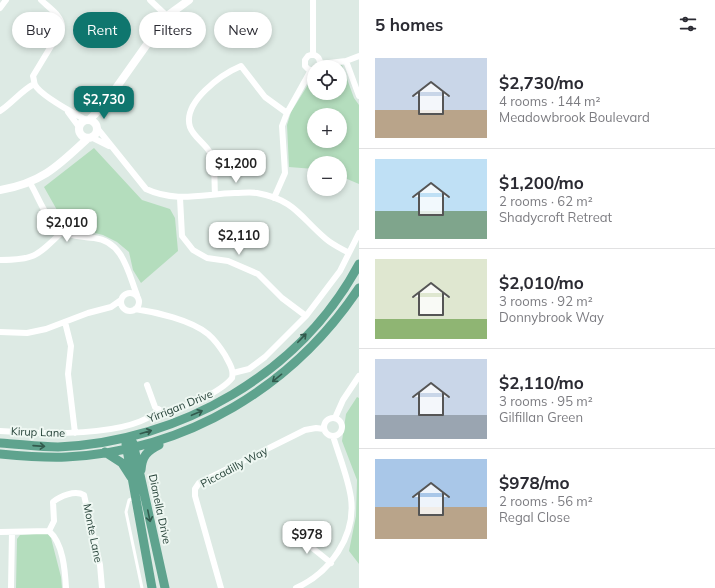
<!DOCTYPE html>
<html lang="en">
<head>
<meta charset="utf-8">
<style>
	body { margin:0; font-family:Mulish,sans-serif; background:#f7f7f7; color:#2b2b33; height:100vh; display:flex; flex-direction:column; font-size:15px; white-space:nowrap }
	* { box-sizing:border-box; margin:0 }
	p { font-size:13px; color:#7c7c81 }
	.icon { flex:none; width:22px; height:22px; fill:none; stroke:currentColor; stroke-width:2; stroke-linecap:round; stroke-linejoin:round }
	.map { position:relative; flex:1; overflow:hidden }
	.panel { display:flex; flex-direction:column; background:#fff; width:356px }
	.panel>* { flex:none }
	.guide { position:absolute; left:12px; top:12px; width:287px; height:36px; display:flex; gap:8px }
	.controls { position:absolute; left:307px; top:60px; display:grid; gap:8px }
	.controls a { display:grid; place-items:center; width:40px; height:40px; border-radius:50%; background:#fff; box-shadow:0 2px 6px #0003; font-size:20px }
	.price { position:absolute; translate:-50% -34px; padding:0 9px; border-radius:8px; background:#fff; color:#222; font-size:13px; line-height:26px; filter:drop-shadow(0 1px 2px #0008) }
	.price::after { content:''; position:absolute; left:50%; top:24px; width:12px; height:9px; margin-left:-6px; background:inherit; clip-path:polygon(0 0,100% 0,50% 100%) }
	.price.on { background:#0f766e; color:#fff }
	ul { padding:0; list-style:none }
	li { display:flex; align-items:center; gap:12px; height:100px; padding:0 16px }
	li+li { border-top:1px solid #e1e1e2 }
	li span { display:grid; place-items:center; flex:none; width:112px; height:80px; border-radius:0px; color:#555 }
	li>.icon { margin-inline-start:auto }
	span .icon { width:48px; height:48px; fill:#fffc; stroke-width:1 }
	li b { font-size:17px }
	h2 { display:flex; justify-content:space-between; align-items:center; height:48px; padding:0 16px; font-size:17px }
	.tag { padding:0 14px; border-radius:18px; background:#fff; box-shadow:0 2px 6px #0003; font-size:14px; line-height:36px }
	.tag.on { background:#0f766e; color:#fff }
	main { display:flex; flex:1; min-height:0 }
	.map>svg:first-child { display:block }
	.green { fill:#b4ddbd; fill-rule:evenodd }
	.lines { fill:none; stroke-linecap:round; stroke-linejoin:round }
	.lane { stroke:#fff; stroke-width:3 }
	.street { stroke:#fff; stroke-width:6 }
	.secondary { stroke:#fff; stroke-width:8 }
	.primary { stroke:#5fa38e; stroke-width:9 }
	.oneway { stroke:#325a4d }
	.labels { text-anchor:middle; stroke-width:4; stroke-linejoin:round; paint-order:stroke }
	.street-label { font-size:11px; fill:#1e3b31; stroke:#eef7f2 }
</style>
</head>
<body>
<main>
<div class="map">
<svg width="359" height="588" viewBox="0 0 359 588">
	<rect width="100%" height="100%" fill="#ddeae4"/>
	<path class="green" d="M342 65 354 98 359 105V184L340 176V163H314V169L289 167 287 125 291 112 314 75V93H340V67H323ZM314 115H340V141H314Z
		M94 148 142 200 170 209 175 218 178 251 141 283 133 270 129 252 117 242 103 235 66 226 44 187Z
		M357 397 359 398V564L349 551 356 516 357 480 342 441 346 414Z
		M47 533 51 538 61 577 62 588H16L17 539 20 535Z"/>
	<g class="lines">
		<path class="lane" d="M134 498 129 500 126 512 142 588"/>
		<path class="street" d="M41 0C49 8 63 16 62 28L33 76C34 79 34 83 35 85 41 96 75 114 86 120
			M150 0 167 16
			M313 0V55
			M0 8 6 0
			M346 61 359 96
			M320 64 346 61 359 56
			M314 70H309L305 66V60L308 56C314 53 319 56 320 62L319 67
			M0 111C12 103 21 91 34 84
			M68 112 79 127
			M97 128 146 189C176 203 203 194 235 193 242 193 250 192 257 193 295 200 299 216 326 239 333 245 342 249 349 253
			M91 137 109 146
			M30 183C37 194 48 223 59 230 69 236 82 237 94 238 123 241 128 272 137 295
			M215 194C214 181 216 163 209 151 204 143 193 136 190 127 182 102 222 74 241 66L265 97 287 113
			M180 198 182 236 193 250 207 258 228 261 258 274 282 298 306 316
			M274 198 285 173 282 126 287 113 311 70
			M0 260C36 260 38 255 63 231
			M121 302a9 9 0 1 1 18 0a9 9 0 1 1-18 0Z
			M135 309C156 312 191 320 208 334 215 340 220 347 225 355 229 363 234 369 232 378 221 392 183 409 165 413L155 407 147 385
			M65 322 71 346 68 374 75 433
			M0 332 27 333 46 329 88 313 111 307 121 300
			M233 373 249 369 265 357 306 316 340 271 359 233
			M335 418 343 400 359 376
			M324 427a9 9 0 1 1 18 0a9 9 0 1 1-18 0Z
			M0 431C37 434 132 438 158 410
			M49 531 54 521 53 502C60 496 75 490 84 495L100 565 102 588
			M0 532 49 531C63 543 65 570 66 588
			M294 533 331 563
			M11 588 12 532
			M221 588 195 496V489L199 483 305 430 316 428 324 429
			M296 588C330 573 356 536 351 498 348 477 339 456 333 436"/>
		<path class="secondary" d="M89 120 104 105 167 16 189 0
			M79 129a9 9 0 1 1 18 0a9 9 0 1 1-18 0Z
			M0 190C42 183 59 165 88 138"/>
		<path class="primary" d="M0 443C19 444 39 447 58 447 180 442 301 373 359 264
			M133 443 165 588
			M126 444 152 588
			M105 452 122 463 131 477
			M0 454C22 456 44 458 66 457 187 451 293 387 359 288
			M141 470C142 456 147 451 159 445"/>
	</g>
	<defs><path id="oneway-shaft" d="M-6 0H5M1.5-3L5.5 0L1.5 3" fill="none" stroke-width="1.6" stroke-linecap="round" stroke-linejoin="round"/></defs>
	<g class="oneway">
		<use href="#oneway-shaft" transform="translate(302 338) rotate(-46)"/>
		<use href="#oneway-shaft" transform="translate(277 378) rotate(141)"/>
		<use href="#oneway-shaft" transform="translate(197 413) rotate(-23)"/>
		<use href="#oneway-shaft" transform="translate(146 432) rotate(-16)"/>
		<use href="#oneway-shaft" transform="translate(39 446) rotate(4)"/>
		<use href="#oneway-shaft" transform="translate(149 516) rotate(78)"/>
	</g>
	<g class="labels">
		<g class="street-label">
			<text transform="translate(180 406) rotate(-22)" y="4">Yirrigan Drive</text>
			<text transform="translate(38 432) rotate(2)" y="4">Kirup Lane</text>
			<text transform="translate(234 467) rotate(-28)" y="4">Piccadilly Way</text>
			<text transform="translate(160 509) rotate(78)" y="4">Dianella Drive</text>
			<text transform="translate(93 533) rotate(79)" y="4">Monte Lane</text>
		</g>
	</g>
</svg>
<div class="controls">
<a><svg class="icon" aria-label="locate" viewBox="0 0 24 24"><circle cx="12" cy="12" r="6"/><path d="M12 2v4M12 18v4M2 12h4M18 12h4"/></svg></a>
<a>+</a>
<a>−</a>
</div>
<b class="price on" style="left:104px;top:120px">$2,730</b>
<b class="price" style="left:236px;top:184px">$1,200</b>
<b class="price" style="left:67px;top:243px">$2,010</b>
<b class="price" style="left:239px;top:256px">$2,110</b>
<b class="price" style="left:307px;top:555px">$978</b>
<div class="guide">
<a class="tag">Buy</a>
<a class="tag on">Rent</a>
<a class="tag">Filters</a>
<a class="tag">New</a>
</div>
</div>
<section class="panel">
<h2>5 homes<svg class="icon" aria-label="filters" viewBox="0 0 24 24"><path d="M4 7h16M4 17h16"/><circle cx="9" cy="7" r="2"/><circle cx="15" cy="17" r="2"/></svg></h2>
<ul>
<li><span style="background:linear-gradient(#c9d6e8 65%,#b9a48a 0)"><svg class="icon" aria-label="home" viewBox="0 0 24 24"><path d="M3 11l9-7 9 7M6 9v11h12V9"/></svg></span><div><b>$2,730/mo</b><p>4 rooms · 144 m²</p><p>Meadowbrook Boulevard</p></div></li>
<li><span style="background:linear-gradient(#bfe0f5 65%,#7fa58c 0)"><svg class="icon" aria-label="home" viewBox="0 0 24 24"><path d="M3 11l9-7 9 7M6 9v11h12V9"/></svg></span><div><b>$1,200/mo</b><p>2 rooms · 62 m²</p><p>Shadycroft Retreat</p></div></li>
<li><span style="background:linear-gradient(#dfe7d0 75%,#8fb573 0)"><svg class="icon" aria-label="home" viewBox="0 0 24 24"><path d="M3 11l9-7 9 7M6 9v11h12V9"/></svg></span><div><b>$2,010/mo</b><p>3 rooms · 92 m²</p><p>Donnybrook Way</p></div></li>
<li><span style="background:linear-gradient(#c9d6e8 70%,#9aa5b1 0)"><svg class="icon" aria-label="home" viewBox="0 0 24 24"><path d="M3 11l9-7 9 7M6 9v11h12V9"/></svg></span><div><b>$2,110/mo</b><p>3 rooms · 95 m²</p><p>Gilfillan Green</p></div></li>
<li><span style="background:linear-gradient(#a9c7e8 60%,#b9a48a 0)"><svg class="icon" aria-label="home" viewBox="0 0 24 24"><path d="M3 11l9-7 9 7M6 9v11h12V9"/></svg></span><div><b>$978/mo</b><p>2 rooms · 56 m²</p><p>Regal Close</p></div></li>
</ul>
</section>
</main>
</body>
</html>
